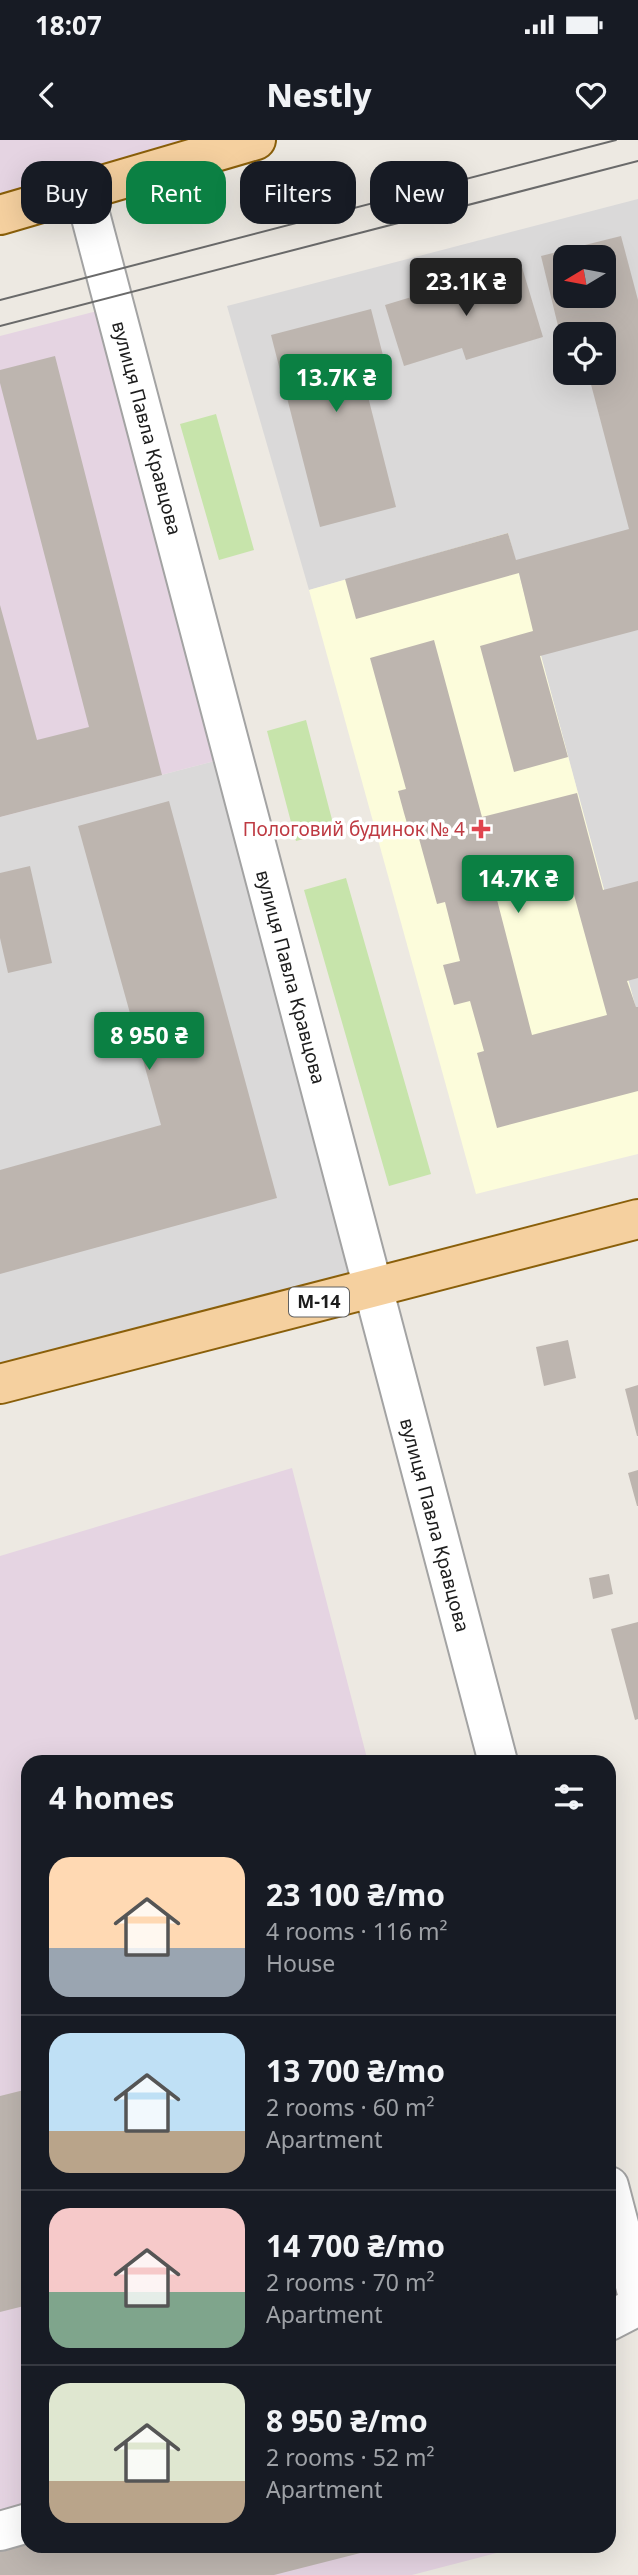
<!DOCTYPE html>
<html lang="en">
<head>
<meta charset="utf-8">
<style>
	body { margin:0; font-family:"Noto Sans",sans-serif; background:#242831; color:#f1f3f6; height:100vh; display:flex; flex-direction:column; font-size:26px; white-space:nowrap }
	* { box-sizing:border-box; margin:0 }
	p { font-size:23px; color:#9ea1a6 }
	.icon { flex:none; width:38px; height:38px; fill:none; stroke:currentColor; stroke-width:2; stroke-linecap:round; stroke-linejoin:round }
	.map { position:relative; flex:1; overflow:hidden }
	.side { position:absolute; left:21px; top:1615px; width:595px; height:798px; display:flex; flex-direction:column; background:#171b24; border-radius:21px; box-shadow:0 7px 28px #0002 }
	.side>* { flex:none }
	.guide { position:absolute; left:21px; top:21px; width:597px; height:63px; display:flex; gap:14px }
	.needle { width:46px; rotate:260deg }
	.tools { position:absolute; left:553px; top:105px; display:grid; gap:14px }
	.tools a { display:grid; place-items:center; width:63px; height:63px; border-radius:14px; background:#171b24; box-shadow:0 7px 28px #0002; font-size:35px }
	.price { position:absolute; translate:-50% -60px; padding:0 16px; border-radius:7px; background:#0b8043; color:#fff; font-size:23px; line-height:46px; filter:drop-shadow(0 2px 4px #0008) }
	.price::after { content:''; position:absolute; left:50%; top:42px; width:21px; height:16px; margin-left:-10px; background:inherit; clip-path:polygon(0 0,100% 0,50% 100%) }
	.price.current { background:#222; color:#fff }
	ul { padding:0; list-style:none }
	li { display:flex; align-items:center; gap:21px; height:175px; padding:0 28px }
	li+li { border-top:2px solid #363941 }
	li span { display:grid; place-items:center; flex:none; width:196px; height:140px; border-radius:21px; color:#555 }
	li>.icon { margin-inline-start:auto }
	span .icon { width:84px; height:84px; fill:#fffc; stroke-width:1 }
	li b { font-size:30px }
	h2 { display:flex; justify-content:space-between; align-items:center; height:84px; padding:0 28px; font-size:30px }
	.chip { padding:0 24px; border-radius:21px; background:#171b24; box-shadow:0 7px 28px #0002; font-size:24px; line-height:63px }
	.chip.current { background:#0b8043; color:#fff }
	.status { display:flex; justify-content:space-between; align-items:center; height:49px; padding:0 35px; background:#171b24; direction:ltr }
	.status svg { height:19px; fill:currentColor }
	header { display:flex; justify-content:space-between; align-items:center; height:91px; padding:0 28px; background:#171b24; font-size:32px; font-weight:800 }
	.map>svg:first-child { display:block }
	.residential { fill:#dad9d9; fill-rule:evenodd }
	.industrial { fill:#e5d4e2 }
	.education { fill:#fcfcdb }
	.grass { fill:#c7e4ab }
	.building { fill:#bdb5af; fill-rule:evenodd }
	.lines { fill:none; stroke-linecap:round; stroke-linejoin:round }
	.minor-casing { stroke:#a3a3a3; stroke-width:42 }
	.major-casing { stroke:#8a5f0a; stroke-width:42 }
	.minor { stroke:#fff; stroke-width:38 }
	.major { stroke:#f5d09f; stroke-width:38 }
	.tram { stroke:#6a6a6a; stroke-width:2 }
	.health-dot { fill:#e0444e; stroke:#fff; stroke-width:2.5 }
	.labels { text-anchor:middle; stroke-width:7; stroke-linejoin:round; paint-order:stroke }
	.shield { fill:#fff; stroke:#606060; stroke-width:2 }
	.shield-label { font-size:18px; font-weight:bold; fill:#1c1c1c }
	.street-label { font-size:19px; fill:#1c1c1c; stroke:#fff }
	.health-label { font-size:19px; fill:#be3a42; stroke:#fff; text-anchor:end }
</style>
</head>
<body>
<div class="status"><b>18:07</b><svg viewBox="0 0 49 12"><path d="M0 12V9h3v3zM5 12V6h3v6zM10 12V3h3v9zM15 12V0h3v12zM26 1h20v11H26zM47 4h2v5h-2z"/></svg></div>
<header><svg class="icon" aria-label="back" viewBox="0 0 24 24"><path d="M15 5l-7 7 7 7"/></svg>Nestly<svg class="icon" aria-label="heart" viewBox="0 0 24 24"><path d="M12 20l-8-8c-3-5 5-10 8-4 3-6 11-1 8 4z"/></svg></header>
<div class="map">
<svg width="638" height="2435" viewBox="0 0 638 2435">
	<rect width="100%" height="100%" fill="#ede9e2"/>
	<path class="residential" d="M638 59V876L508 393 309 450 227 166ZM565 117H604V156H565ZM565 194H604V233H565Z
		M230 617 368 1148 0 1238V677Z"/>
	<path class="industrial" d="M0 0H235L0 65Z
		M101 170 230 617 0 677V196Z
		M292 1328 368 1622H28V2406H523L412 2435H0V1416Z"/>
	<path class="education" d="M508 393 638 876V1014L476 1054 309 450Z"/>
	<path class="grass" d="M216 274 254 410 219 420 180 284Z
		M306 580 335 691 296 701 267 591Z
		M346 738 431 1034 389 1046 304 750Z"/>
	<path class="building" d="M621 96 638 160V490L540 516 568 617 514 632 480 506 533 491 519 433 356 479 345 439 508 393 516 420 629 389 588 233H604V194H578L577 190 560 194 541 116ZM565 117H604V156H565Z
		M521 124 543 197 466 220 462 208 404 226 385 165Z
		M371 169 386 227 362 233 396 367 320 387 271 195Z
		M55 216 162 635 0 677V465L37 600 89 587 0 243V230Z
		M434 500 482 677 577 653 603 750 638 741V838L627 841 636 867H638V951L497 988 477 913 484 911 470 861 454 865 443 825 460 821 445 762 437 764 418 695 411 697 404 673 398 651 406 649 370 518ZM568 733 607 875 532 895 495 752Z
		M169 661 277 1058 0 1134V1030L161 985 78 686Z
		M30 726 52 823 8 833 0 798V733Z
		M568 1200 576 1238 544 1246 536 1207Z
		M638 1245V1296H637L625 1249Z
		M638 1330V1366H637L628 1333Z
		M609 1434 613 1454 593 1459 589 1438Z
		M638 1482V1579L635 1580 611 1489Z
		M28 1949V2165L0 2172V1956Z
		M28 2391V2406L384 2407 274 2435H0V2398Z"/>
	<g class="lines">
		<g class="minor-casing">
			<path id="minor" d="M84 51 498 1622
				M609 2046 638 2157
				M609 2181 638 2166
				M0 2391 28 2383"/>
		</g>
		<g class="major-casing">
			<path id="major" d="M0 75 256 0
				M0 1244 638 1079"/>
		</g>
		<use href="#minor" class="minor"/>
		<use href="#major" class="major"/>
		<path class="tram" d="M0 160 616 0
			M0 186 638 21"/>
	</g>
	<path class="health-dot" d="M477.5 678.5h7v7h7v7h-7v7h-7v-7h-7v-7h7z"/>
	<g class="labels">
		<rect class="shield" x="289" y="1147.5" width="60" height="29" rx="5"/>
		<g class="shield-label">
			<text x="319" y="1168">М-14</text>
		</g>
		<g class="street-label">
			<text transform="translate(147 288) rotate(75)" y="7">вулиця Павла Кравцова</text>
			<text transform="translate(291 837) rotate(75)" y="7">вулиця Павла Кравцова</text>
			<text transform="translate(435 1385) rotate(75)" y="7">вулиця Павла Кравцова</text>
		</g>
		<g class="health-label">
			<text x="465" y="696">Пологовий будинок № 4</text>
		</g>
	</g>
</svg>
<div class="tools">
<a><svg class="needle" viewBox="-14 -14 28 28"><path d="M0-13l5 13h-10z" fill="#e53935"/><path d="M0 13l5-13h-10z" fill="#9ea1a6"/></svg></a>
<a><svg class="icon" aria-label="locate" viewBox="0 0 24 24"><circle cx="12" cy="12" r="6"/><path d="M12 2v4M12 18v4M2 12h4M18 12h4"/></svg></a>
</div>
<b class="price current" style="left:466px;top:178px">23.1K ₴</b>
<b class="price" style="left:336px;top:274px">13.7K ₴</b>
<b class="price" style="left:518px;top:775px">14.7K ₴</b>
<b class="price" style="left:149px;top:932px">8 950 ₴</b>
<div class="guide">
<a class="chip">Buy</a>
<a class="chip current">Rent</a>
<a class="chip">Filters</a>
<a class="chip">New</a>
</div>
<section class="side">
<h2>4 homes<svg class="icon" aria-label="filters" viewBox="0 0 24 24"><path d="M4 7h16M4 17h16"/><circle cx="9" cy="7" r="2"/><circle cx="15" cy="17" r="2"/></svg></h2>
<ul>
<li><span style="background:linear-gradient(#ffd9b3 65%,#9aa5b1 0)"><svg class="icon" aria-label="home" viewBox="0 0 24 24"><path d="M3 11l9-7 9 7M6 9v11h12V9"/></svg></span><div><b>23 100 ₴/mo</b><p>4 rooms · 116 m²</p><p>House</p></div></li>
<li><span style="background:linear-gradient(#bfe0f5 70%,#b9a48a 0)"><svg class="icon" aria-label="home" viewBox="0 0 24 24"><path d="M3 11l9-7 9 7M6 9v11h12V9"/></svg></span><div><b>13 700 ₴/mo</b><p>2 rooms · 60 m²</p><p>Apartment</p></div></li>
<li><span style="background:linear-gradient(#f6c9c9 60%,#7fa58c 0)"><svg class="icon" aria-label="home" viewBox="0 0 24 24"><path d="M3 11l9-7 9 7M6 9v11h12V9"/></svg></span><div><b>14 700 ₴/mo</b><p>2 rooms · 70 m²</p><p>Apartment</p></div></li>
<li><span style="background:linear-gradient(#dfe7d0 70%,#b9a48a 0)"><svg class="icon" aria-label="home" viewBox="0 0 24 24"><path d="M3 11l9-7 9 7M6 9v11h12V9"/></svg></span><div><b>8 950 ₴/mo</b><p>2 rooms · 52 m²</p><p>Apartment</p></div></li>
</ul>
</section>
</div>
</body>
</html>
